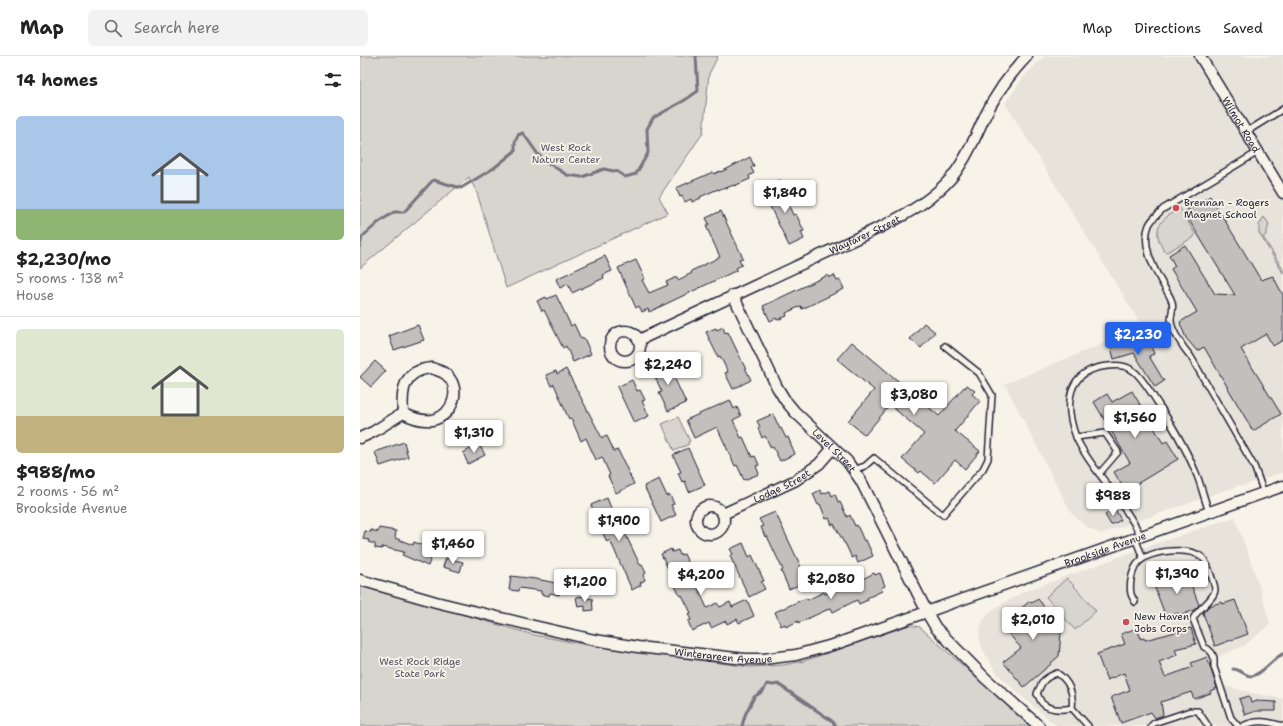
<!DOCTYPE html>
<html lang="en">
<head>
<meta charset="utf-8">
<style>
	body { margin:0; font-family:"Shantell Sans",sans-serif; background:#f2f2f2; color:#222; height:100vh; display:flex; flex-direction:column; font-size:15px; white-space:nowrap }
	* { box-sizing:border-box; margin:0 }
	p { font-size:13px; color:#767676 }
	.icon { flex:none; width:22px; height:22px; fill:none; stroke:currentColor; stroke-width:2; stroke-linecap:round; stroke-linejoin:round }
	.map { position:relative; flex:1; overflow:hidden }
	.side { display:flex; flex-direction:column; background:#fff; width:360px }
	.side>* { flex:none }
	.price { position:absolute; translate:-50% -34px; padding:0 9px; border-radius:4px; background:#fff; color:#222; font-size:13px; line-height:26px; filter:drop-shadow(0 1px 2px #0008) }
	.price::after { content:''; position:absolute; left:50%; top:24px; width:12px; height:9px; margin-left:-6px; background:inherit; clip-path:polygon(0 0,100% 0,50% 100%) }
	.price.on { background:#2563eb; color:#fff }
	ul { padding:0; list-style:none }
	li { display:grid; align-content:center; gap:8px; height:212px; padding:0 16px }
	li+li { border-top:1px solid #e0e0e0 }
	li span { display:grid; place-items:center; height:124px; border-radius:6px; color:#555 }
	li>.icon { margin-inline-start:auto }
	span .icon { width:72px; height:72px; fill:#fffc; stroke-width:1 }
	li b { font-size:17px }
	h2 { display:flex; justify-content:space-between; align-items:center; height:48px; padding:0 16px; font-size:17px }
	header { display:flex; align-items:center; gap:24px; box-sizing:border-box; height:56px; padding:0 20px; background:#fff; border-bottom:1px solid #e0e0e0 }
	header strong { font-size:19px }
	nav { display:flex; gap:22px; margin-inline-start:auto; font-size:14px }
	.search { width:280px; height:36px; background:#f2f2f2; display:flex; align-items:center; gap:10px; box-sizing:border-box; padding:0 14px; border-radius:6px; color:#767676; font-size:15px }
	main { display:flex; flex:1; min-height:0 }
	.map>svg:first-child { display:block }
	.built { fill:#e7e3db }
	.green { fill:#d8d5cf; stroke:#7d7c85 }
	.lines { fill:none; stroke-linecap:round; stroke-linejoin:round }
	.stream { stroke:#76747f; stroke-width:3 }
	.building { fill:#c2bfbd; stroke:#22223b }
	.lane-casing { stroke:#22223b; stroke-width:8 }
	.street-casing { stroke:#22223b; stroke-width:13 }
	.lane { stroke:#f7f3e8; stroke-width:5 }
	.street { stroke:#f7f3e8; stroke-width:10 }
	.poi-dot { fill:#d1495b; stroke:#f7f3e8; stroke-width:1.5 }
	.labels { text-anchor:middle; stroke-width:3.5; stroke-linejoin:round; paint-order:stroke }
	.street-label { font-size:10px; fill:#22223b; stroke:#f7f3e8 }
	.park-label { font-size:10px; fill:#504f60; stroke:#f7f3e8 }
	.poi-label { font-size:10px; fill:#22223b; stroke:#f7f3e8; text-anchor:start }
</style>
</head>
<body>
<header>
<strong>Map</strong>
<div class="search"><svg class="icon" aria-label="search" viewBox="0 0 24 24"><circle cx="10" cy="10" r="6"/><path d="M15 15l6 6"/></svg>Search here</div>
<nav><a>Map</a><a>Directions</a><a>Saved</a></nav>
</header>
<main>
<section class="side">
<h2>14 homes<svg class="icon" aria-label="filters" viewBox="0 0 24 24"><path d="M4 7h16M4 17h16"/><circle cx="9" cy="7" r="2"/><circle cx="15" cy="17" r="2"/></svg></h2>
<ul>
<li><span style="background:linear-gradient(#a9c7e8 75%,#8fb573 0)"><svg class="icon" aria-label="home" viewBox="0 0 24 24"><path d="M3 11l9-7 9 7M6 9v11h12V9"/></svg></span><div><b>$2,230/mo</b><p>5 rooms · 138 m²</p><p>House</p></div></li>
<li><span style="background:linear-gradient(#dfe7d0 70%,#c2b280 0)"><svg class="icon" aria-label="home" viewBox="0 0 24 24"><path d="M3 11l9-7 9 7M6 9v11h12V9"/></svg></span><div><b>$988/mo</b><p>2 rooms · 56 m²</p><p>Brookside Avenue</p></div></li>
</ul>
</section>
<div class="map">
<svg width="923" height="670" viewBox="0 0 923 670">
	<rect width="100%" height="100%" fill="#f7f3e8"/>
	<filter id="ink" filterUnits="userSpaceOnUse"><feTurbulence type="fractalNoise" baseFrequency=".025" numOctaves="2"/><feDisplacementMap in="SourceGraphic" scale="8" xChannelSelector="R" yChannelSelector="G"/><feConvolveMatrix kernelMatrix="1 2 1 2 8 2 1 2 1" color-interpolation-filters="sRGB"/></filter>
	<g filter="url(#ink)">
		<path class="built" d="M685 0H923V416L882 430 880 429 741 478 725 470 711 457 645 328 781 272 807 311 645 47 667 17Z
			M875 461 898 526 910 568 884 590 857 601 858 610 864 630 892 637 923 643V670H697L660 639 636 616 627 601 621 590 619 577 623 564 632 554 663 536 792 489Z"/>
		<path class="green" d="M0 0H358L349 18 343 77 299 141 308 157 146 232 117 137 109 121 0 212Z
			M820 152 835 178 834 181 807 196 804 195C791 173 799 164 820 152Z
			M904 161 909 168 906 179 903 181 923 213V217L899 177V169Z
			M318 361 330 385 328 386 329 388 314 395 302 368Z
			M707 522 736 555 715 574 686 541Z
			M0 529 174 579 227 589 390 611 423 609 444 605 550 569 560 571 670 670H0Z"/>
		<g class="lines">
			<path class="stream" d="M0 190 2 181 19 166 34 156H44L73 124 101 132 134 112 155 95V86L158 79 163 77 177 97 185 105 207 119 222 121 244 113 258 116 265 121 276 118 288 97 287 73 293 62 325 44 338 35 336 0
				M873 613C880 613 885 620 891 620 902 619 913 602 923 598
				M382 670 385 659 394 641 403 635 407 628 413 629 418 628 472 665 476 670"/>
		</g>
		<path class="building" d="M390 101 394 110 391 112 394 117 389 120 390 123 374 130V129L366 132 365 131 358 134V133L340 141 341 142 332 146 331 143 325 146 322 140 320 141 316 132 353 116 354 118 360 115 361 116Z
			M420 124 428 142 426 143 433 159 436 158 444 175 441 176 444 183 429 190 405 140 414 136 410 128Z
			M850 140 901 224 913 220 923 239V284L913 290 906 278 881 293 921 358 893 375 844 291 837 295 826 282 821 270 820 266 837 256 811 213 815 210 809 199 825 189 855 238 875 239 824 156Z
			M361 155 383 202 379 203 382 209 376 212 377 214 373 216 289 256 288 253 282 256 279 250 276 252 258 212 276 204 285 223 282 224 289 237 308 229 306 226 317 221 318 224 332 217 331 215 360 201 346 170 349 168 346 162Z
			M245 200 252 215 243 219 244 222 212 237 208 228 200 232 196 223Z
			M468 219 469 222 474 219 477 225 480 224 484 233 442 253 441 250 426 257 427 260 417 264 416 262 410 265 403 250Z
			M196 239 211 270 214 268 221 283 224 282 231 298 213 306 206 290 203 292 184 254 182 255 177 245 186 241 187 243Z
			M564 267 575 276 561 292 550 283Z
			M58 269 64 284 34 294 29 280Z
			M363 271 365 277 368 276 391 324 373 333 365 317 368 316 360 300 358 301 346 276 356 272 357 274Z
			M777 280V281H780L782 288 789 285 794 298 789 300 804 325 795 331 774 297 754 303 750 288Z
			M492 286 544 330 548 328 567 344 565 348 579 360 604 331 605 332 607 329 615 335 612 338 620 345 595 375 620 395 605 413 595 404 575 427 561 415 559 417 542 403 564 378 530 349 505 379 488 365 514 334 477 303Z
			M306 304 326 347 308 355 299 337 302 336 291 312Z
			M15 305 26 315 11 331 0 321Z
			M206 313 242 382 247 380 254 395 258 394 274 428 256 437 248 420 250 419 242 401 236 404 226 382 221 385 211 362 209 363 207 359 194 328 191 330 186 319 196 315 197 318Z
			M272 324 277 335 280 334 285 344 282 345 289 360 274 367 257 331Z
			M772 335 803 387 807 385 818 403 765 435 754 416 770 407 734 346 747 338 752 346Z
			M370 344 374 353 377 351 381 360 373 364 381 382 383 381 392 401 395 400 399 409 396 410 399 418 384 424 377 409 375 410 357 371 334 382 326 364Z
			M413 358 420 373 421 372 426 382 428 381 435 398 420 405 413 391 411 392 405 380 402 382 398 372 400 371 397 365Z
			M44 386 48 401 20 410 15 396Z
			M119 388 125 399 108 408 103 397Z
			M328 392 345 429 329 436 325 425 322 426 318 417 321 416 313 399Z
			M299 423 307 440 310 439 314 448 311 449 316 459 301 466 284 430Z
			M460 434 462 438 470 435 472 440 475 438 478 446H480L487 461 490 459 495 470 497 469 504 485 506 484 513 500 498 507 495 500 492 502 485 487H484L474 468 472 469 469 462 466 463 460 448 458 449 453 438Z
			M247 442 254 459 256 458 280 509H282L286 517 283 519 285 524 280 527 281 529 272 534 250 484 247 486 238 467H236L232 457 234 456 231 449Z
			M755 453 761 464 751 469 745 459Z
			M415 456 444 517 441 518 444 524 438 527 439 529 429 533 421 515 423 514 407 480 405 481 401 471 403 470 399 463Z
			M19 472 36 475 35 482 53 489 54 486 71 492 69 496 73 497 68 510 42 499 44 496 22 491V493L15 492V488L8 486 9 484 3 483 5 475 11 476V474L18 476Z
			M383 487 389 501 392 499 404 525 401 526 405 533 389 541 370 500 373 498 370 493Z
			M311 493 312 496 318 494 320 499 324 498 334 520 333 521 347 552 357 547 360 551 370 546 372 551 387 544 394 560 379 567 377 563 367 568 366 565 351 572 349 567 332 575 328 565 331 564 328 558 331 557 322 539 320 540 315 530 316 529 301 498Z
			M86 502 103 506 100 516 83 511Z
			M826 515 839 549 834 554 820 560 818 557 806 561 793 527Z
			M514 517 515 519 520 517 525 530 521 532 522 535 507 542 508 544 499 548 497 544 473 556 471 552 438 567V565L426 571 425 568 421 570 415 556 446 542 447 544 464 536 465 538 480 531 481 532 491 527V529Z
			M151 520 176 523 201 528 199 539 190 537 189 540 181 538V535L159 532 158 535 149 534Z
			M225 540 226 543 232 542 233 554 225 555V550L218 551 216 541Z
			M678 543 703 575 701 577 699 600 691 607V608L664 631 643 606 661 592 641 569 670 545 672 547Z
			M875 544 888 578 855 590 843 557 849 550 862 546 863 548Z
			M777 572 781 583 784 582 785 584 831 572 836 588 815 593 817 599 799 606 805 621 833 611 831 607 847 601 857 632 850 635 851 637 834 643 831 636 801 646 803 659 795 662 791 656 761 667 751 641 770 634 764 617 747 624 737 598 765 588 761 578Z
			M889 640 891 647 897 645 916 646V655H896L885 659 879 643Z"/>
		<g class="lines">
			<g class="lane-casing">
				<path id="lane" d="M886 76 923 53
					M898 96 803 153C798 158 792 163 789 169 781 188 793 211 802 227 805 233 810 239 812 246 814 253 811 257 811 264 811 274 824 293 831 301L894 410 904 437
					M717 381 745 377 758 396 739 418
					M493 414 505 410 514 402 583 459 623 413 628 403 632 339 619 317 585 290
					M781 480C771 461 759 444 746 427 735 412 723 398 716 381 704 348 706 314 748 310 759 309 767 309 776 317 785 326 792 338 799 349 814 372 828 396 838 422 842 433 845 445 849 456
					M775 482 783 502
					M775 546C774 544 772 541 771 538 769 528 772 513 779 506 791 494 830 490 843 502 847 507 849 513 851 519 852 523 855 529 855 534 854 544 837 553 833 563L844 591 848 593 852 597 854 602V611L871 662 878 670
					M712 652C702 654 690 655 682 647 680 645 679 640 677 638 682 625 684 622 697 617 709 625 714 638 712 652L728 670
					M791 670 794 667 830 655H838L848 670
					M883 670C897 663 908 666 923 670"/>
			</g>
			<g class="street-casing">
				<g id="street">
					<path id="s1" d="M840 0 923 137"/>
					<path id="s2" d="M373 239 417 331 425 344 435 356 487 405 501 425 570 562 576 572 625 622 679 670"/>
					<circle cx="265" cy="290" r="15"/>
					<path id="s3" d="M279 284 523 170C549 157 573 143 592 121 606 103 615 82 624 62 635 39 650 18 667 0"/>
					<path d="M72 312C76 314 81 315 84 317 103 330 94 360 72 364 62 365 52 362 43 357 41 333 44 314 72 312Z"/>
					<path d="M0 382 13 376 43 357"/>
					<circle cx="350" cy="464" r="14"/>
					<path id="s4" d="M363 458 436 424 459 408 473 392"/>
					<path id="s5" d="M0 524 76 546 174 570 235 584 278 591 385 603H403L436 599 476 588 923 430"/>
				</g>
			</g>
			<use href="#lane" class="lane"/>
			<use href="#street" class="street"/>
		</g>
	</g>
	<g class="poi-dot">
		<circle cx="816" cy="152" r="4"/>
		<circle cx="766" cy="566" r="4"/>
	</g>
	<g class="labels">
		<g class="street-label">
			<text dy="4" stroke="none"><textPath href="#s1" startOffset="80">Wilmot Road</textPath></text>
			<text dy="4" stroke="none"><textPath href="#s3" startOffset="249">Wayfarer Street</textPath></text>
			<text dy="4" stroke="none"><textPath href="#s2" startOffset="188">Level Street</textPath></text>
			<text dy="4" stroke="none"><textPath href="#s4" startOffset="65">Lodge Street</textPath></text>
			<text dy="4" stroke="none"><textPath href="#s5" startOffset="772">Brookside Avenue</textPath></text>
			<text dy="4" stroke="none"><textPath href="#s5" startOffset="372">Wintergreen Avenue</textPath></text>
		</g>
		<g class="park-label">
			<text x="206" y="95">West Rock<tspan x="206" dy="12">Nature Center</tspan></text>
			<text x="60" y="609">West Rock Ridge<tspan x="60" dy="12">State Park</tspan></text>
		</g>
		<g class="poi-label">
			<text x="824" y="150">Brennan - Rogers<tspan x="824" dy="12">Magnet School</tspan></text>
			<text x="774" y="564">New Haven<tspan x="774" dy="12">Jobs Corps</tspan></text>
		</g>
	</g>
</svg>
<b class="price" style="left:425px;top:158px">$1,840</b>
<b class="price on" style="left:778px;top:300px">$2,230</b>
<b class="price" style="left:308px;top:330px">$2,240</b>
<b class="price" style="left:554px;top:360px">$3,080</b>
<b class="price" style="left:775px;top:383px">$1,560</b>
<b class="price" style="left:114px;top:398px">$1,310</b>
<b class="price" style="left:753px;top:461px">$988</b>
<b class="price" style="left:259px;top:486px">$1,900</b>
<b class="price" style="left:93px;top:509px">$1,460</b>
<b class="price" style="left:817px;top:539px">$1,390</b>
<b class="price" style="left:341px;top:540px">$4,200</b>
<b class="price" style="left:471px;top:544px">$2,080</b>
<b class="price" style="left:225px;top:547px">$1,200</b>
<b class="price" style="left:673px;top:585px">$2,010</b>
</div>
</main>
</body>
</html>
